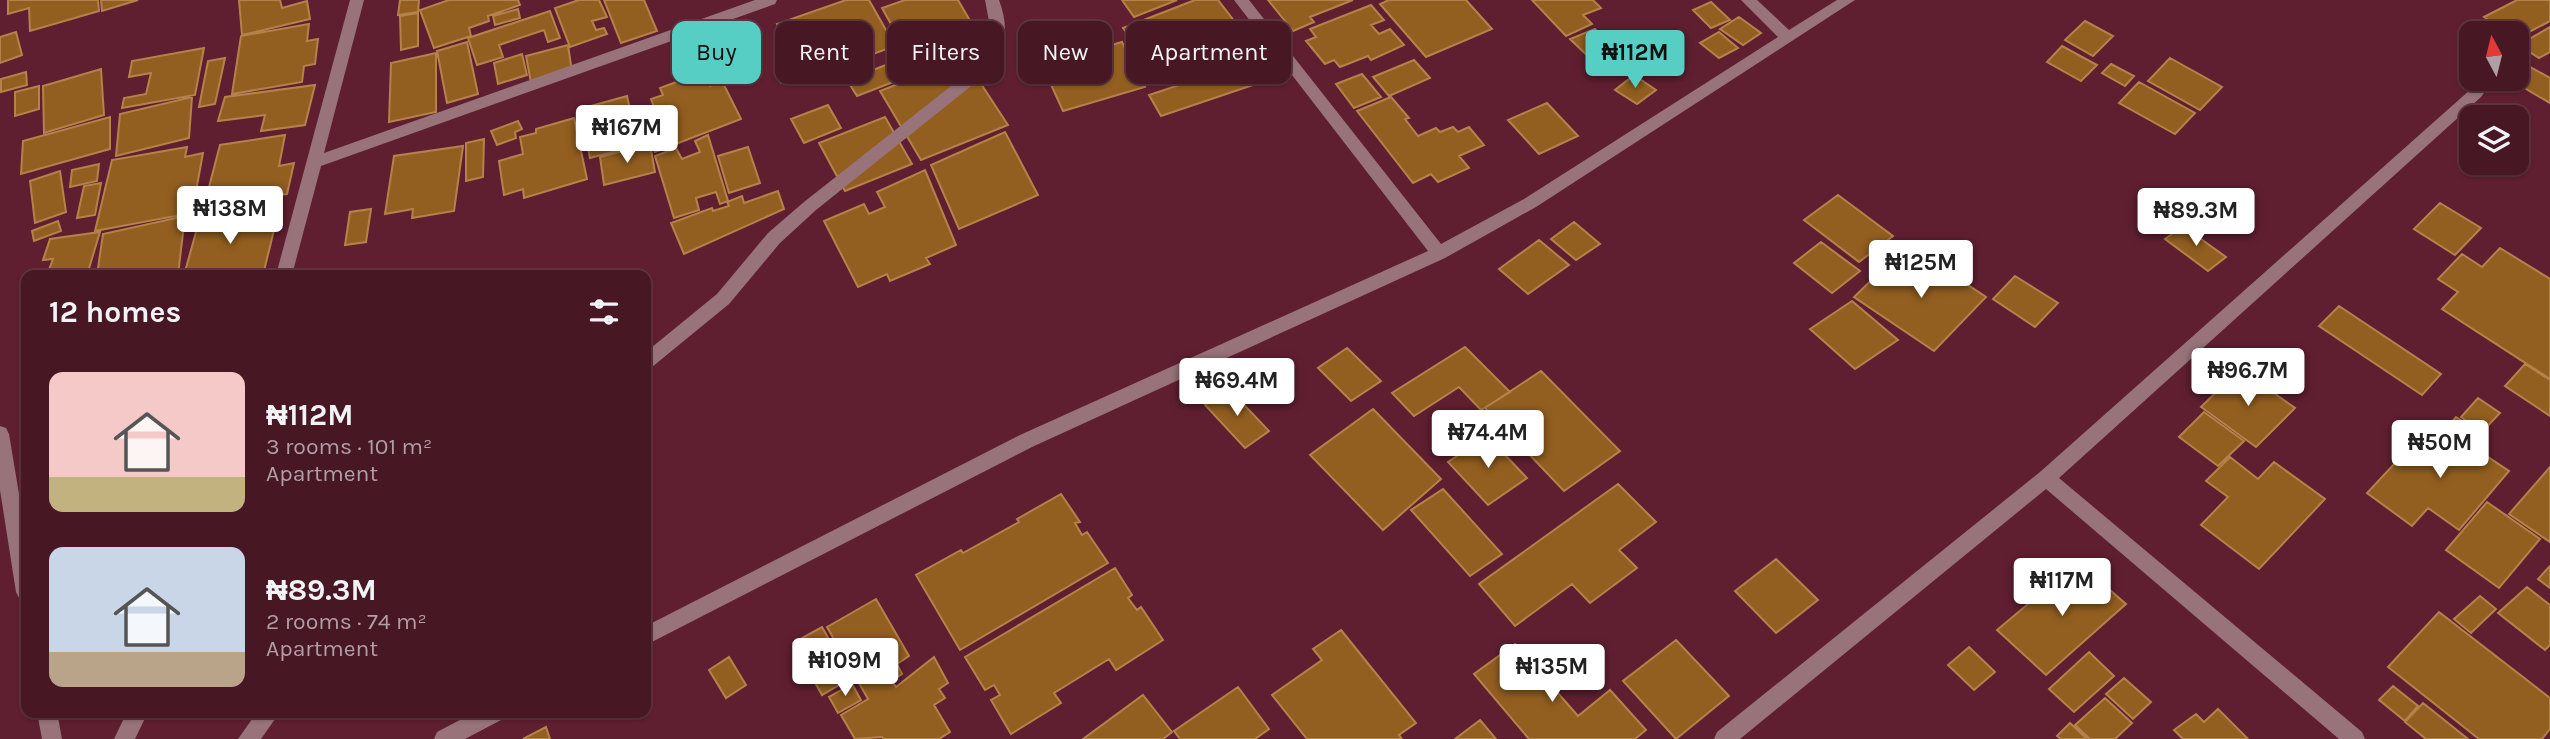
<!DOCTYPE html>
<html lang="en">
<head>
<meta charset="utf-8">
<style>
	body { margin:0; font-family:Karla,sans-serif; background:#522431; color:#f1f3f6; height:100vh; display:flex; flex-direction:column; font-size:26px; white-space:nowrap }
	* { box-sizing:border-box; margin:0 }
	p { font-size:23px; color:#b19fa6 }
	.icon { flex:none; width:38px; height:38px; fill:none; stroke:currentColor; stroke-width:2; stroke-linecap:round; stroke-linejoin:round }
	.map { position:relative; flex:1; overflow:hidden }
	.sheet { position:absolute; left:21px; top:270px; width:630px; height:448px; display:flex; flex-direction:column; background:#481724; border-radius:14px; box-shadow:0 2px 5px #0004,0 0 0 2px #603641 }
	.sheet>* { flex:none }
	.banner { position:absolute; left:672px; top:21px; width:665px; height:63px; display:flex; gap:14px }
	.needle { width:46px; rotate:353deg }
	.controls { position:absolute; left:2459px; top:21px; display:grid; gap:14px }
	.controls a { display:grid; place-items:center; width:70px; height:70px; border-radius:14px; background:#481724; box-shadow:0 2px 5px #0004,0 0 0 2px #603641; font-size:35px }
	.price { position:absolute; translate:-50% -60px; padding:0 16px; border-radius:7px; background:#fff; color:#222; font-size:23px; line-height:46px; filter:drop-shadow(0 2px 4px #0008) }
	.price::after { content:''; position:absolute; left:50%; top:42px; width:21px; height:16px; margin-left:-10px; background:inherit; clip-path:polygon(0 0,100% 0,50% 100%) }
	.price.on { background:#56cec3; color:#111 }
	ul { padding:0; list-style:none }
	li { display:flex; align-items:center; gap:21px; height:175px; padding:0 28px }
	li span { display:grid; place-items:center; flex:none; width:196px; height:140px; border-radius:14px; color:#555 }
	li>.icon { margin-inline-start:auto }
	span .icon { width:84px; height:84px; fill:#fffc; stroke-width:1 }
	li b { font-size:30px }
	h2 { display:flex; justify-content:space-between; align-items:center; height:84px; padding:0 28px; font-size:30px }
	.pill { padding:0 24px; border-radius:14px; background:#481724; box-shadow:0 2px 5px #0004,0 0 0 2px #603641; font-size:24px; line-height:63px }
	.pill.on { background:#56cec3; color:#111 }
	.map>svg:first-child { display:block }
	.building { fill:#935f20; stroke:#b4824b; stroke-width:2 }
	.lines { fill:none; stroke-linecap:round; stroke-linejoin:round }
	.minor { fill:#98747a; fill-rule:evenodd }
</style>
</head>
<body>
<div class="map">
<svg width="2550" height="739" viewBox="0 0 2550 739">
	<rect width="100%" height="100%" fill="#601f30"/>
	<path class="building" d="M8 0H98L99 11 30 31 29 8 8 14Z
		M101 0H138L102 11Z
		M239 0H280L282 8 307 1 310 19 242 35Z
		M400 0H419L418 12 398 15Z
		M449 0H518L520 5 488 16 489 21 469 28 471 36 434 48 420 10Z
		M579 0H599L607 17 592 21 596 30 604 28 607 34 570 47 555 8Z
		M604 0H644L657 31 621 43Z
		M846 0H869L895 46 804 79 777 24Z
		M905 0H958L983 43 915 67 882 8Z
		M1122 0H1177L1134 17Z
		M1195 0H1218L1235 22 1206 33 1199 25 1138 49 1123 28Z
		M1268 0H1353L1310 17 1314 22 1293 31Z
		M1389 0H1466L1492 29 1426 57 1380 4Z
		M1532 0H1593L1601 8 1583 15 1592 24 1566 36Z
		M2517 0H2550V21L2516 39V33H2507L2484 17Z
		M1711 2 1730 20 1711 28 1693 10Z
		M1371 5 1384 20 1371 25 1379 34 1390 29 1404 45 1371 60 1368 56 1340 67 1334 60 1325 64 1306 41 1316 37 1310 29Z
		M518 9 520 18 495 25 493 16Z
		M550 11 560 38 548 42 544 30 499 45 503 57 477 65 468 38Z
		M418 13V46L401 50 400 16Z
		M1739 17 1761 33 1743 45 1720 29Z
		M2085 21 2113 36 2093 56 2065 40Z
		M309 24 307 41 318 39 315 64 304 66 302 82 232 94 241 36Z
		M1228 27 1244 47 1214 59 1198 38Z
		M2550 27V52L2539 58 2519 45Z
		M1595 29 1616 50 1592 60 1570 39Z
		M16 32 22 55 0 63V37Z
		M1719 32 1738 48 1719 58 1700 43Z
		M1198 40 1213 65 1157 83 1142 58Z
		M467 42 478 94 447 103 437 51Z
		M1122 42 1145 87 1063 111 1042 65Z
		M568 45 572 72 531 83 526 56Z
		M2062 46 2097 65 2081 81 2047 62Z
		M204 48 195 95 122 108 124 98 146 94 151 73 129 77 132 61Z
		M1249 50 1268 80 1161 116 1149 95 1221 71 1215 61Z
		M436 53V112L389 122 391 63Z
		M522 54 527 75 498 84 494 63Z
		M225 58 215 104 199 107 208 61Z
		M964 58 1008 125 921 160 880 91Z
		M2170 58 2222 87 2200 110 2148 81Z
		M2516 59 2550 78V103L2509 79H2516Z
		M1414 60 1430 78 1389 96 1373 77Z
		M891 63 901 79 857 96 847 80Z
		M2111 64 2134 76 2125 86 2102 73Z
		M793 67 798 77 781 83 775 73Z
		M101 69 104 115 44 133 43 86Z
		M26 72 27 85 1 92V79Z
		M703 72 710 86 722 81 741 119 655 152 637 113 654 107 651 99 663 95 660 88Z
		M1362 74 1381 97 1354 108 1336 84Z
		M1634 75 1656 90 1637 104 1615 90Z
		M2139 82 2195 113 2175 134 2119 103Z
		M315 85 305 125 261 131 265 115 218 121 225 97Z
		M39 86V109L15 116V92Z
		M627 96 638 145 590 158 580 109Z
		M192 97 189 138 116 156 120 114Z
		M1391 97 1409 118 1405 119 1418 136 1436 128 1440 132 1453 127 1458 132 1469 127 1484 145 1459 156 1469 168 1438 182 1431 174 1413 183 1357 111Z
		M1547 103 1578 136 1539 154 1508 120Z
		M828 105 841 128 804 143 791 119Z
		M110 117V149L21 174 23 141Z
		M885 117 912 164 845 191 819 143Z
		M574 118 587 179 524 198 523 189 504 195 499 161 523 154 520 137 536 133V129Z
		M518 121 522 129 515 132 516 138 497 145 491 131Z
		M1005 132 1038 195 959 229 931 165Z
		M285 135 279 166 294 163 287 194 272 196V200L203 210 220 145Z
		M708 135 728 201 720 204 716 192 696 198 699 210 674 218 655 156 676 148 682 159 700 152 695 141Z
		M484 139 483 177 466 181V143Z
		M650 144 655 172 604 185 600 157Z
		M463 146 454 211 412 218 413 209 385 214 394 156Z
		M187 147 185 157 203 153 192 213 95 231 112 160Z
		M748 147 760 183 729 193 718 156Z
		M99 164 97 181 70 187 72 170Z
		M925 170 956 245 926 258 930 264 890 281 887 274 858 287 824 221 864 204 869 214 885 207 877 192Z
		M60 171 66 212 35 223 30 181Z
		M101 183 95 215 77 218 84 186Z
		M778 191 784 209 684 254 671 223 712 208 713 211 729 206 727 202 742 196 744 203Z
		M1838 195 1893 236 1859 262 1804 220Z
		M2440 203 2481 228 2455 255 2414 229Z
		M371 209 366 242 345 245 350 212Z
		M258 210 253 228 275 226 263 275H184L200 218Z
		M185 216 178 275H97L103 234Z
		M58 221 61 231 34 241 32 231Z
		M1574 222 1600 244 1576 260 1551 239Z
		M2183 226 2226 257 2208 271 2165 239Z
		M100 232 87 275H47L53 259 43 260 50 239Z
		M1539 240 1569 265 1528 294 1499 269Z
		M1821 242 1860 271 1832 293 1794 263Z
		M2500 248 2550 279V379L2442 309 2458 292 2438 279 2462 254 2482 267Z
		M1918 252 1986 297 1934 351 1854 297 1890 262 1901 270Z
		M2015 276 2058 303 2035 327 1993 299Z
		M1852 301 1898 340 1855 369 1810 329Z
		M2339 306 2441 374 2422 395 2319 326Z
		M1465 347 1510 392 1481 410 1459 387 1414 416 1392 393Z
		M1347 348 1381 381 1351 401 1318 368Z
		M2525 364 2550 380V416L2505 386Z
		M2240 369 2295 408 2256 447 2201 407Z
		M1541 371 1620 451 1564 491 1485 408Z
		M1229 389 1269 431 1245 448 1205 405Z
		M2478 398 2500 413 2482 432 2461 417Z
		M1373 409 1441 479 1383 530 1310 455Z
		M2204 412 2244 441 2218 466 2179 437Z
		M2456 417 2480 433 2473 440 2450 424Z
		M2447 424 2473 442 2470 445 2509 471 2459 530 2428 508 2412 526 2367 493 2410 447 2421 454Z
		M1487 436 1527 478 1488 505 1448 462Z
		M2230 457 2258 479 2274 462 2325 499 2259 569 2201 525 2228 497 2206 481Z
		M2550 467V542L2509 514Z
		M1618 484 1656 522 1619 550 1637 568 1590 603 1572 584 1515 626 1479 584Z
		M1443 489 1502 554 1470 576 1411 510Z
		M1061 494 1080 522 1075 523 1082 535 1087 532 1108 563 960 650 916 575 961 550 963 553 1019 522 1017 519Z
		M2487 502 2540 539 2499 588 2446 550Z
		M1776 559 1818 600 1776 633 1735 591Z
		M2078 562 2126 604 2046 675 1997 630Z
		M2550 566V588L2538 579Z
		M1115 568 1132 595 1128 598 1137 610 1141 607 1163 640 1116 670 1109 659 1054 693 1061 703 1011 734 991 700 1000 695 994 685 985 690 965 657Z
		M2527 587 2550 605V645L2545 650 2498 613Z
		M2480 596 2496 609 2471 633 2454 619Z
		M876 599 909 656 897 664 902 674 892 681 896 687 934 657 948 683 939 689 945 698 934 705 950 732 939 739H884L882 737 855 739 841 715 868 699 827 627Z
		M2439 612 2550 698V729L2542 739H2479L2388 667Z
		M822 627 851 678 822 695 793 643Z
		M1341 630 1416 723 1399 735 1402 739H1307L1272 695 1322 660 1313 649Z
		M1676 640 1729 696 1676 739 1623 681Z
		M1515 644 1578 716 1610 690 1646 730 1635 739H1529L1474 674Z
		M1969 647 1995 672 1974 690 1948 665Z
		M2089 652 2114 676 2074 712 2049 689Z
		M729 657 746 685 726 698 709 670Z
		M2124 678 2151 702 2133 719 2106 694Z
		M852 684 861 700 838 713 829 697Z
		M2393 686 2418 706 2405 721 2379 700Z
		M1238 687 1269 729 1255 739H1180L1174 731Z
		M1143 695 1172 732 1163 739H1083Z
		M2105 698 2132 723 2115 739H2090L2075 725Z
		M2423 703 2468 739H2426L2405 722Z
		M2218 709 2248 739H2183L2174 730 2196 714 2204 722Z
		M1480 720 1496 739H1455Z
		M2070 723 2087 739H2061L2057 736Z
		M546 727 550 739H523Z"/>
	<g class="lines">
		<path class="minor" d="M350 0H364L324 153 755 0H777L775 4 321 166 292 275H276Z
			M985 0H999C1008 24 1007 44 995 67L816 210 780 243 729 304 652 367 646 369V352L717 294 768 233 804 202 984 60 991 32Z
			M1234 0H1249L1441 244 1524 199 1778 37 1741 0H1757L1789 30 1837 0H1855L1536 207 1445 258 1032 447 646 645V626L1020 435 1428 251Z
			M2476 87 2481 89 2484 93 2481 97 2059 478 2362 732 2365 739H2339L2046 489 1740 739H1714L1717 732 2040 472 2471 89Z
			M0 426 6 428 9 434 26 536V601L19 598 16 592 0 490Z
			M37 712H57L62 739H42Z
			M127 712H148L135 739H114Z
			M257 712H280L261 739H238Z
			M475 712H506L503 719 465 739H434L437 732Z"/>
	</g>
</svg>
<div class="controls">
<a><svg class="needle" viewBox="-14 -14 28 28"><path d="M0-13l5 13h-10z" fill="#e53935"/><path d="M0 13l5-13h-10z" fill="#b19fa6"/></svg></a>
<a><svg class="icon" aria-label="layers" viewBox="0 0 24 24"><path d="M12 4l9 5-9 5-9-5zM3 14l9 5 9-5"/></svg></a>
</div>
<b class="price on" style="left:1635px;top:90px">₦112M</b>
<b class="price" style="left:627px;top:165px">₦167M</b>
<b class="price" style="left:230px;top:246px">₦138M</b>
<b class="price" style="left:2196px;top:248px">₦89.3M</b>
<b class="price" style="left:1921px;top:300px">₦125M</b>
<b class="price" style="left:2248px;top:408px">₦96.7M</b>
<b class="price" style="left:1237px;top:418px">₦69.4M</b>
<b class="price" style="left:1488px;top:470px">₦74.4M</b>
<b class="price" style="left:2440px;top:480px">₦50M</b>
<b class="price" style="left:2062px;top:618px">₦117M</b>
<b class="price" style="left:845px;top:698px">₦109M</b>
<b class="price" style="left:1552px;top:704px">₦135M</b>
<div class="banner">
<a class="pill on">Buy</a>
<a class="pill">Rent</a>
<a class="pill">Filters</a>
<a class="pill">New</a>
<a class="pill">Apartment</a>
</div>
<section class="sheet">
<h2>12 homes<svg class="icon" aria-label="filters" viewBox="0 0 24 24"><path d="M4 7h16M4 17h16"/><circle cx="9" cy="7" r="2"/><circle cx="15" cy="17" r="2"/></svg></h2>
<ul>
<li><span style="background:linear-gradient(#f6c9c9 75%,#c2b280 0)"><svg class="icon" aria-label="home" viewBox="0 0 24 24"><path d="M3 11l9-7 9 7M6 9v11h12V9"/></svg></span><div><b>₦112M</b><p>3 rooms · 101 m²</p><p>Apartment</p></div></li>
<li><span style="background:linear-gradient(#c9d6e8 75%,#b9a48a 0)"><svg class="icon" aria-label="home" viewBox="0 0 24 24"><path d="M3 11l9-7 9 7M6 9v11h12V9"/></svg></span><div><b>₦89.3M</b><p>2 rooms · 74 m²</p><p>Apartment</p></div></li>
</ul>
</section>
</div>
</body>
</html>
